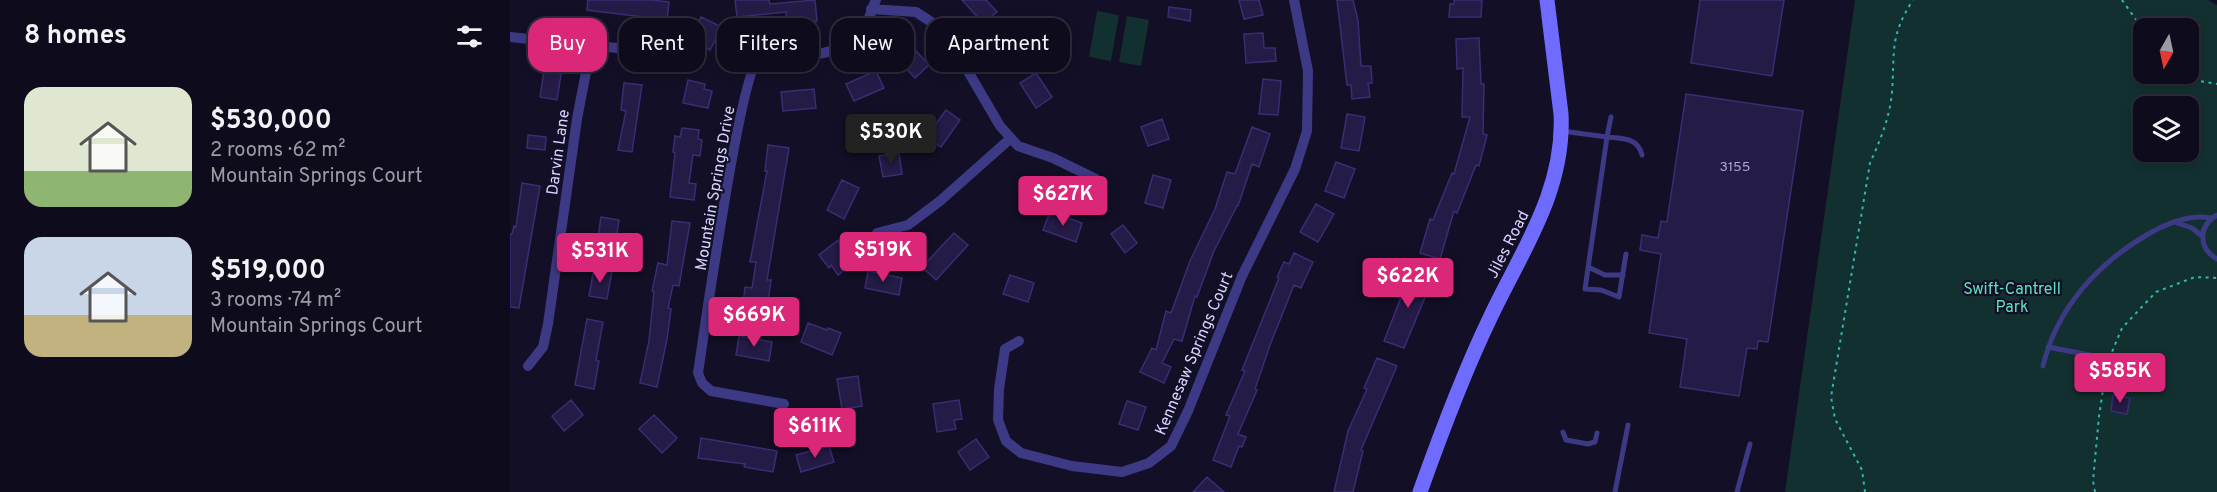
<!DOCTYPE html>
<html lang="en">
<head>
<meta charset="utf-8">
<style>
	body { margin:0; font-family:Overpass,sans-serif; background:#1c1929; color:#f1f3f6; height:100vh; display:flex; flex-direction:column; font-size:22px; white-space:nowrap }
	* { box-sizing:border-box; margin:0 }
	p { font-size:20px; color:#9b9ba3 }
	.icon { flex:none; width:33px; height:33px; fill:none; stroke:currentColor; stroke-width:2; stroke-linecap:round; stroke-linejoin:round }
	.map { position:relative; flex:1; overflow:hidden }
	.sheet { display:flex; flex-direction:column; background:#0e0b1c; width:510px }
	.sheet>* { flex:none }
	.hud { position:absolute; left:18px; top:18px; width:570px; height:54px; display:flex; gap:12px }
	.needle { width:39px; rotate:189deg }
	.fabs { position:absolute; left:1623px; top:18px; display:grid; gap:12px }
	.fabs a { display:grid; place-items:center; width:66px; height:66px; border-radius:12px; background:#0e0b1c; box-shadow:0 3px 9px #0003,0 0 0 2px #2e2b3b; font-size:30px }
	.price { position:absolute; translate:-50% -51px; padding:0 14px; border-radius:6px; background:#db2777; color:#fff; font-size:20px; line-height:39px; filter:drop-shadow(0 2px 3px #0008) }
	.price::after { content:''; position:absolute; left:50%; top:36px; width:18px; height:14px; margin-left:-9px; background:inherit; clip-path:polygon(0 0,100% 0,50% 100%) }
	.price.on { background:#222; color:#fff }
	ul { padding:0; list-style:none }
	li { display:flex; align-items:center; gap:18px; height:150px; padding:0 24px }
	li span { display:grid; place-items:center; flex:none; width:168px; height:120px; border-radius:18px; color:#555 }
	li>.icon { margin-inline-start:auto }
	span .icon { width:72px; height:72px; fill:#fffc; stroke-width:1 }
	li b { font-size:26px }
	h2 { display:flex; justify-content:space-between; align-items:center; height:72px; padding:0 24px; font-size:26px }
	.chip { padding:0 21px; border-radius:18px; background:#0e0b1c; box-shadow:0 3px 9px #0003,0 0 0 2px #2e2b3b; font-size:21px; line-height:54px }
	.chip.on { background:#db2777; color:#fff }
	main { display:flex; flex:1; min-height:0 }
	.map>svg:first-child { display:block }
	.green { fill:#12302f; fill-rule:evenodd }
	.building { fill:#241b47; stroke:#3b2d73; stroke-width:1.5 }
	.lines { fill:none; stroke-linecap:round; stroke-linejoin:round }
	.path { stroke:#2fb8b0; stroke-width:2; stroke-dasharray:3 4.5; stroke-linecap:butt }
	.lane { stroke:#3d3a85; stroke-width:5 }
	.street { stroke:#3d3a85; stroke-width:10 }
	.secondary { stroke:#6f6bff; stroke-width:15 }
	.labels { text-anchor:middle; stroke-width:4.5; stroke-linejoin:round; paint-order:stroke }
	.number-label { font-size:14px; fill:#aca6d1 }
	.street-label { font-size:16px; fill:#d9d4ff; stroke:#130f26 }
	.park-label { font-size:16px; fill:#5fe0c0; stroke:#130f26 }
</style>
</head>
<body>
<main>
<section class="sheet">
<h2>8 homes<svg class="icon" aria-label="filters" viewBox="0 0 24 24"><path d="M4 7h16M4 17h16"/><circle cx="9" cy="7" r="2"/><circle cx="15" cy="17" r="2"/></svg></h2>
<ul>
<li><span style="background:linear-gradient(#dfe7d0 70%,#8fb573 0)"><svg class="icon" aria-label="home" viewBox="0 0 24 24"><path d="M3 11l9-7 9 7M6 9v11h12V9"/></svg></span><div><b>$530,000</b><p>2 rooms · 62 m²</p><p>Mountain Springs Court</p></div></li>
<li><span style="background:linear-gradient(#c9d6e8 65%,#c2b280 0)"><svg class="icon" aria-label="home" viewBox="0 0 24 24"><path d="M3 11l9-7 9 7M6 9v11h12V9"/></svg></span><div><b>$519,000</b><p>3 rooms · 74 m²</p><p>Mountain Springs Court</p></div></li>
</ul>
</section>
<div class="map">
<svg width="1707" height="492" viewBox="0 0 1707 492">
	<rect width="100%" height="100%" fill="#130f26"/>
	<path class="green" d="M1345 0H1698L1707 5V492H1275ZM1634 28H1678V74H1634ZM1634 106H1678V152H1634Z
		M587 11 609 15 601 61 579 57Z
		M617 16 639 20 631 66 609 62Z"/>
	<path class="building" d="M78 0H142L159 2 157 20 77 10Z
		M225 0H259L260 4 305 0 307 21 277 24 276 12 227 17Z
		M452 0H476L487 12 473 23Z
		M729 0H749L753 15 734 19Z
		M827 0H843L848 20 851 66H861L862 83H858L860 97 842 99 841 85H837Z
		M944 0H972L971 17H939L940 4H944Z
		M1190 0H1274L1262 76 1181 63Z
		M659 7 681 10 680 21 658 17Z
		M191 17 212 27 200 50 180 39Z
		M504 29 515 56 495 63 485 36Z
		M753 33 754 48H765L766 61 736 63 734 34Z
		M969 38 971 84H974L973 134 977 135 969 166 966 165 947 213 944 211 930 259 910 253 920 219 923 220 942 173 944 174 960 117H952L953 68 947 69 946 39Z
		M395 39 419 65 405 78 381 52Z
		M34 71 51 74 47 100 30 97Z
		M366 71 374 88 344 101 336 84Z
		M526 73 542 97 526 108 510 83Z
		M753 79 771 81 768 115 749 114Z
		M178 80 195 84 194 89 202 91 198 108 173 103Z
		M114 83 132 85 122 152 108 150 116 111 111 110Z
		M304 89 306 108 273 111 271 92Z
		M1176 94 1293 111 1258 342 1248 341 1247 349 1237 348 1229 396 1170 387 1177 339 1139 333 1151 254 1130 250 1132 235 1148 238 1151 221 1157 222Z
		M436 110 450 120 431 147 416 137Z
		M837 114 855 117 849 151 831 148Z
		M652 119 659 139 638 146 631 127Z
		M742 127 760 134 749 167 742 164 728 206H727L704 251 687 297 685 296 672 341 664 339 652 363 661 367 654 383 630 372 642 348 646 350 656 311 661 313 680 261 705 209 717 172 725 174Z
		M172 128 189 130 188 139 192 140 190 156 183 155 179 183 186 184 184 200 160 197 165 153 163 152 165 136 170 137Z
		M18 135 36 137 35 150 17 148Z
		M258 145 279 148 257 280H261L257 309 233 306 235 287 242 288 246 262H240L257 171H255Z
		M389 153 392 174 373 177 369 156Z
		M826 162 845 169 834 198 815 191Z
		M643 175 661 180 653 208 635 203Z
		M332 180 349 188 334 219 317 210Z
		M12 183 30 186 9 308 0 307V234H2L4 226 6 227Z
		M806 204 824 214 808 242 790 232Z
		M540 212 572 223 566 242 533 230Z
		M91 217 109 220 105 248 87 245Z
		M162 221 180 223 169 286 163 285 158 308 161 309 157 339 147 387 130 383 139 341 144 292 142 291 148 263 157 265Z
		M613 225 627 243 615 253 601 234Z
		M444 233 458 245 426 280 412 267Z
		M328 240 335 250 341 246 350 258 328 275 321 265 319 268 309 255Z
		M784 253 803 262 791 288 784 285 760 345 745 389 747 390 728 434 736 437 732 447 729 446 721 467 703 460 720 416 716 415 735 371 732 370 769 278 767 277 774 262 779 264Z
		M84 268 102 271 97 299 79 296Z
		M902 269 923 278 894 348 874 341Z
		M358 271 392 278 389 295 355 288Z
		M500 275 524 283 518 302 493 294Z
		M77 319 93 322 86 360 89 361 84 389 65 385Z
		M298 323 317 330 318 328 331 333 322 355 291 342Z
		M229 336 262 342 259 361 226 355Z
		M867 358 887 366 851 450 853 451 843 492H824L838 431 857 389 854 388Z
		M348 376 352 406 332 409 327 379Z
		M1603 395 1620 398 1617 414 1601 411Z
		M61 400 73 415 54 431 42 416Z
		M449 400 452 419 444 420 446 429 427 432 423 404Z
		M617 401 636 407 628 430 609 424Z
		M144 415 167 438 152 453 129 429Z
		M191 438 267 451 263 472 234 467 235 464 188 458Z
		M466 439 479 457 460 470 448 452Z
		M319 446 324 462 291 472 286 455Z
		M697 477 714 492H683Z"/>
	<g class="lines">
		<path class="path" d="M1612 0 1634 31
			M1678 74 1690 81 1707 84
			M1355 492 1352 470 1325 419 1321 397 1360 163C1370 141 1380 117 1382 92 1385 52 1379 37 1403 0
			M1585 492 1583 481 1589 416 1597 364 1612 328 1646 292 1685 277 1707 278"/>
		<path class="lane" d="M1052 131 1097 137 1101 117
			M1707 215C1688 226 1688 248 1707 259
			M1667 223 1682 228 1692 236
			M1116 254 1109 297 1091 290 1075 289 1097 137C1113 138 1128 138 1132 155
			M1078 267 1095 275H1113
			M1538 347 1580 355
			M1533 366C1547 307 1589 262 1640 233 1658 223 1680 214 1701 218
			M1053 432 1056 440 1078 444 1085 442 1087 433
			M1105 492 1118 425
			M1227 492 1240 444"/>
		<path class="street" d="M361 9 406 12 426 25 442 44 490 126 508 146 543 158 586 179
			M0 37 146 52
			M367 233 398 225 430 201 501 138
			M509 341 495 349 489 389 488 420 496 441 511 453 562 466 612 472 639 463 661 446 678 411 732 276 785 169 797 131 798 71 784 0
			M18 366 33 347 38 324 67 119 81 46
			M274 404 201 391 192 383 188 373C194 333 230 76 248 60 256 54 265 56 274 56 306 57 336 53 355 25 360 18 362 8 366 0"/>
		<path class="secondary" d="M910 492C931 433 953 374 980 318 1011 252 1055 191 1051 114L1037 0"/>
	</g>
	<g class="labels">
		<g class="number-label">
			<text x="1225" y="171">3155</text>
		</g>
		<g class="street-label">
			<text transform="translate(47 152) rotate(-82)" y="6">Darvin Lane</text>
			<text transform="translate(204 188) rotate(-80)" y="6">Mountain Springs Drive</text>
			<text transform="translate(997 244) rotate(-63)" y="6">Jiles Road</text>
			<text transform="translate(683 353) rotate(-67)" y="6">Kennesaw Springs Court</text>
		</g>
		<g class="park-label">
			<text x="1502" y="294">Swift-Cantrell<tspan x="1502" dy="18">Park</tspan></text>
		</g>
	</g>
</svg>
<div class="fabs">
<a><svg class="needle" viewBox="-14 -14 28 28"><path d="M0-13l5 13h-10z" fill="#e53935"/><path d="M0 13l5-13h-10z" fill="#9b9ba3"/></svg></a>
<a><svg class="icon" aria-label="layers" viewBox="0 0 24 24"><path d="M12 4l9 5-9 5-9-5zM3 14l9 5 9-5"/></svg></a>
</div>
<b class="price on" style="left:381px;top:165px">$530K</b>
<b class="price" style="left:553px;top:227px">$627K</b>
<b class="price" style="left:373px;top:283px">$519K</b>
<b class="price" style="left:90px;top:284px">$531K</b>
<b class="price" style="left:898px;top:309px">$622K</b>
<b class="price" style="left:244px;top:348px">$669K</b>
<b class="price" style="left:1610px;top:404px">$585K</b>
<b class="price" style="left:305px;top:459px">$611K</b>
<div class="hud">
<a class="chip on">Buy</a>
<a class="chip">Rent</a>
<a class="chip">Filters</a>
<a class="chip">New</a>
<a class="chip">Apartment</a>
</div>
</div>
</main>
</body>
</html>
